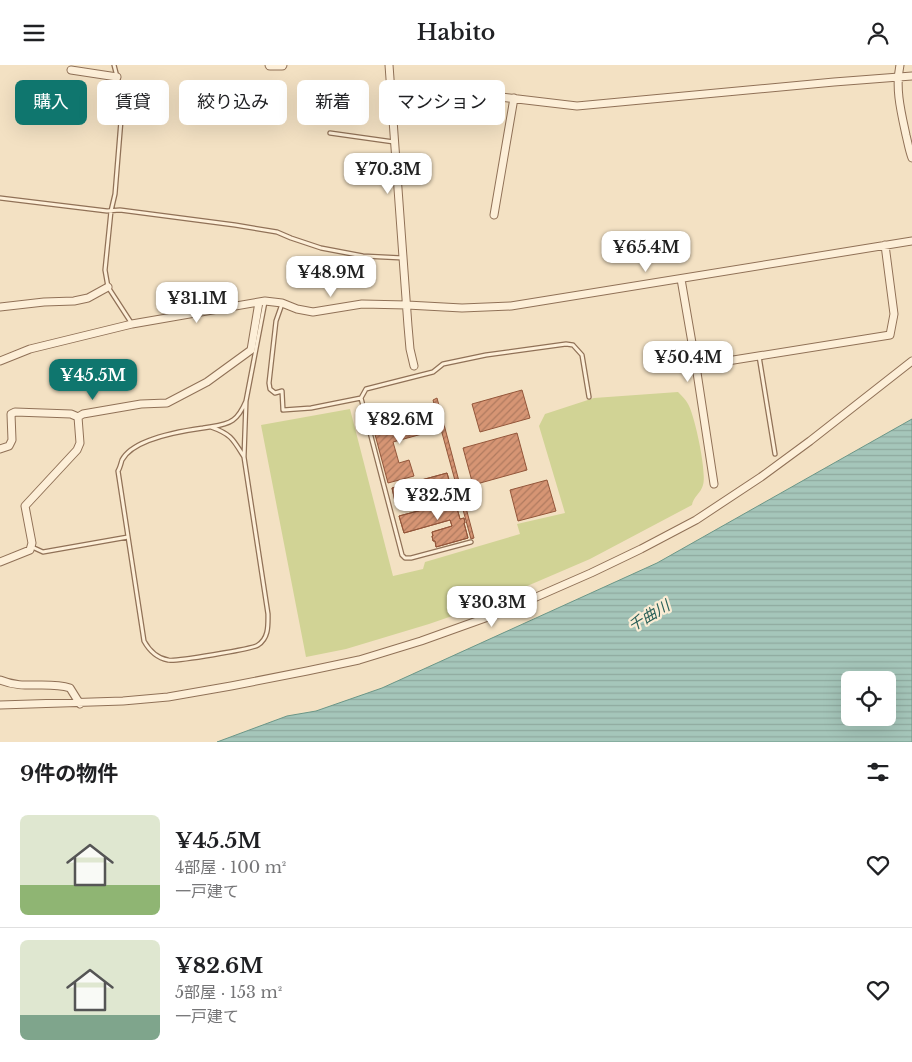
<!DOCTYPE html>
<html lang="ja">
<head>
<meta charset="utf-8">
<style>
	body { margin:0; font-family:"Libre Baskerville","Noto Sans JP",serif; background:#f2f2f2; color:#202124; height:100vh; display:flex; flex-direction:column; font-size:19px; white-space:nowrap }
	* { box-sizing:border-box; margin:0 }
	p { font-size:16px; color:#757577 }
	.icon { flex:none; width:28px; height:28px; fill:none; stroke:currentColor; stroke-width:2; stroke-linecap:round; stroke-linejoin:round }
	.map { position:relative; height:677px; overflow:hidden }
	.drawer { display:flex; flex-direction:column; background:#fff; flex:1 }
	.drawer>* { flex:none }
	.top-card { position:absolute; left:15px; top:15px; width:500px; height:45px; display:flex; gap:10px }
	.buttons { position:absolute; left:841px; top:606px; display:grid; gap:10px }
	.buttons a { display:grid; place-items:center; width:55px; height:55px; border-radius:8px; background:#fff; box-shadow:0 5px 20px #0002; font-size:25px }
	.price { position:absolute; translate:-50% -42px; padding:0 11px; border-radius:10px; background:#fff; color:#222; font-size:16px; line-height:32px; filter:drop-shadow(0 1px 2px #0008) }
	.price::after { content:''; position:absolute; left:50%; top:30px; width:15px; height:11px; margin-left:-8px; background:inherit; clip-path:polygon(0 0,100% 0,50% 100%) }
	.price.selected { background:#0f766e; color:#fff }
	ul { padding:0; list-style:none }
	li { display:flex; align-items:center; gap:15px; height:125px; padding:0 20px }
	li+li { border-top:1px solid #e0e0e0 }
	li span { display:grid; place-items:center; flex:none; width:140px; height:100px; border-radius:8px; color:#555 }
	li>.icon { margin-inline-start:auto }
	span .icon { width:60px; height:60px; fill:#fffc; stroke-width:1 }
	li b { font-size:21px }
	h2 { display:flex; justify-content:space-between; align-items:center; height:60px; padding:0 20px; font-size:21px }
	.tag { padding:0 18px; border-radius:8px; background:#fff; box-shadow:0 5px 20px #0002; font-size:18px; line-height:45px }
	.tag.selected { background:#0f766e; color:#fff }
	header { display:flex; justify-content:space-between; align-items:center; height:65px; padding:0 20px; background:#fff; font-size:22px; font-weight:600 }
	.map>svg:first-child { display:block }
	.park { fill:#d1d395 }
	.water { fill:url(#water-rules); stroke:#6b9687; fill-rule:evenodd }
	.building { fill:url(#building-hatch); stroke:#93563a }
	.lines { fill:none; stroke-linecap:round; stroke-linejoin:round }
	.service-casing { stroke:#907157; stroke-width:5.5 }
	.minor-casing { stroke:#907157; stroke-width:9 }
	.tertiary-casing { stroke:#907157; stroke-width:11 }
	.service { stroke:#fdefd8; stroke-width:3 }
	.minor { stroke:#fdefd8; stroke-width:7 }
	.tertiary { stroke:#fdefd8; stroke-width:9 }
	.labels { text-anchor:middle; stroke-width:4.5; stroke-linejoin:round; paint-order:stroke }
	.water-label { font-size:15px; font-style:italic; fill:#2a6058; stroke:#faecd4 }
</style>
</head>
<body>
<header><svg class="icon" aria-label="menu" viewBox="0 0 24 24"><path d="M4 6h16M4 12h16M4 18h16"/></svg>Habito<svg class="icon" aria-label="person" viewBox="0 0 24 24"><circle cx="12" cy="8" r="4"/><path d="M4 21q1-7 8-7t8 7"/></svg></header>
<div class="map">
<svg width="912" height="677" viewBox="0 0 912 677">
	<defs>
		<pattern id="water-rules" width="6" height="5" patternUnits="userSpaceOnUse" patternTransform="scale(1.25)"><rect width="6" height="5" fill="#a5c6ba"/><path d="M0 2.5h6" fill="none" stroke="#8faa9f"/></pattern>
		<pattern id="building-hatch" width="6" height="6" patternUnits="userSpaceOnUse" patternTransform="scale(1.25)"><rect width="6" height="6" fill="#d69574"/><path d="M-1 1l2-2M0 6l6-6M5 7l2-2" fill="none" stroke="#af7a5f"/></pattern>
	</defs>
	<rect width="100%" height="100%" fill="#f3e1c3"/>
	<path class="park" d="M678 327C682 331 686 335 688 339 695 351 707 408 703 420 701 428 693 432 692 440L590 494 481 541 429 559 346 584 306 592 261 360 350 344 393 511 423 504 425 497 520 469 517 459 565 448 539 361 545 349 594 333Z"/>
	<path class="water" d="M912 354V677H217L287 651 316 646 382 623 657 498ZM850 615H888V652H850Z"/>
	<path class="building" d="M522 325 530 353 480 367 472 339Z
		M437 333 474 473 471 474 433 335Z
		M437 350 440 364 393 377 399 398 409 395 414 411 388 418 373 362 388 358 389 363Z
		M517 368 527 405 473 420 463 383Z
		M447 408 452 425 396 441 392 423Z
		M447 408 452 425 396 441 392 423Z
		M547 415 556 446 518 456 510 425Z
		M456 424 457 428 446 431 448 437 455 436 460 454 464 453 465 458H464L468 473 436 482 435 476H433L432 471H433L432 467 452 461 450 455 404 468 399 451 437 441 435 430Z
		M456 424 457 428 446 431 448 437 455 436 460 454 464 453 465 458H464L468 473 436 482 435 476H433L432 471H433L432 467 452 461 450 455 404 468 399 451 437 441 435 430Z"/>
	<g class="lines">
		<g class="service-casing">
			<path id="service" d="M114 0 122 31V43L115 129 111 146 105 205 108 222 132 259
				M330 68 394 77
				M0 133 107 146 120 145 235 160 277 167 291 173 321 183 363 191 403 193
				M282 239 276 256 269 318 270 324 275 328 282 326 283 345 311 343 361 333 366 324 433 307 443 299 486 290 566 279 573 280 582 290 589 332
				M759 291 775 389
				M361 333 402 490 405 493H411L471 477
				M246 336C243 343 239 351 233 355 225 361 213 361 203 363 181 366 133 374 122 395 121 398 120 403 118 406L144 576C149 585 157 593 168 595 173 597 254 584 258 580 269 573 268 560 268 549L244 392 246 336 265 237
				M211 362C231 369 233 374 244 392
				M32 482 43 487 128 472"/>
		</g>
		<g class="minor-casing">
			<path id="minor" d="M389 0 408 261 410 284 414 301
				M900 0C895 23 901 47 906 70 908 78 909 85 912 93
				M71 5 117 12
				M390 19 577 41 834 17 912 11
				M494 150 514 33
				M681 214 696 301 714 419
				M0 242 44 237 74 236 88 233 108 222
				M0 296 30 284 132 259 265 236 282 238 297 244 313 247 362 239 407 240 462 243 511 241 912 176
				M696 301 890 270 894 249 885 180
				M0 384 9 381 12 375 11 349 15 347 71 349 78 352
				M0 497 30 485 32 478 25 441 77 385 80 378 78 352 83 349 141 339 167 338 207 317 251 285 259 237
				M0 615C23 625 48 616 70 623L80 639
				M0 640 123 636 168 632 231 621 307 606 359 595 421 576 502 547 591 508 641 484 696 455 761 412 810 376 912 296"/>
		</g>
		<g class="tertiary-casing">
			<path id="tertiary" d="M270 0H282"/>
		</g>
		<use href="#service" class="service"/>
		<use href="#minor" class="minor"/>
		<use href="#tertiary" class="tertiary"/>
	</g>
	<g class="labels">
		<g class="water-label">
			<text transform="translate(649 551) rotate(-31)" y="5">千曲川</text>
		</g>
	</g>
</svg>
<div class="buttons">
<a><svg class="icon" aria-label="locate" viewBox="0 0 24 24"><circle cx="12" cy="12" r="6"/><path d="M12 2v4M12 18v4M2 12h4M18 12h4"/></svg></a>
</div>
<b class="price" style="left:388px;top:130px">¥70.3M</b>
<b class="price" style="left:646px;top:208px">¥65.4M</b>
<b class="price" style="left:331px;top:233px">¥48.9M</b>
<b class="price" style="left:197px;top:259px">¥31.1M</b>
<b class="price" style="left:688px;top:318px">¥50.4M</b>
<b class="price selected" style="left:93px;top:336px">¥45.5M</b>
<b class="price" style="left:400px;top:380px">¥82.6M</b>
<b class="price" style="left:438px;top:456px">¥32.5M</b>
<b class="price" style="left:492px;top:563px">¥30.3M</b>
<div class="top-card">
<a class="tag selected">購入</a>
<a class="tag">賃貸</a>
<a class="tag">絞り込み</a>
<a class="tag">新着</a>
<a class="tag">マンション</a>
</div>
</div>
<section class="drawer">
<h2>9件の物件<svg class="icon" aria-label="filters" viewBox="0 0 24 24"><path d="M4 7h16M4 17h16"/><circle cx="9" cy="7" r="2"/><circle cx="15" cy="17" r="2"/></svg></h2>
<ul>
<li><span style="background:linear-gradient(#dfe7d0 70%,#8fb573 0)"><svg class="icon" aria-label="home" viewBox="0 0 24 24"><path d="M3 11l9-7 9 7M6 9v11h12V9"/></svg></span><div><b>¥45.5M</b><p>4部屋 · 100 m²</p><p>一戸建て</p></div><svg class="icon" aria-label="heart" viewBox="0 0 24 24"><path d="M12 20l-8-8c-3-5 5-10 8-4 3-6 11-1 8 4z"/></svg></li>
<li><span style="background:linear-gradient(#dfe7d0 75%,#7fa58c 0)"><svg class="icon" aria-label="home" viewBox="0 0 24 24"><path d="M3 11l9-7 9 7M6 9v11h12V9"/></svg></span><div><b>¥82.6M</b><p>5部屋 · 153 m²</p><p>一戸建て</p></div><svg class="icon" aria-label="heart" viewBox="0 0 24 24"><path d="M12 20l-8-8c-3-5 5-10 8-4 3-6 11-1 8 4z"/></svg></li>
</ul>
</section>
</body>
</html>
